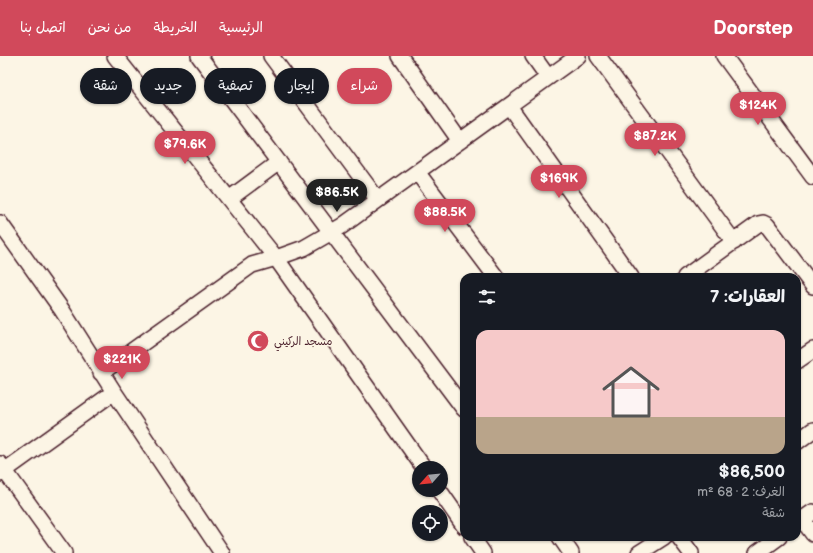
<!DOCTYPE html>
<html lang="ar">
<head>
<meta charset="utf-8">
<style>
	body { margin:0; font-family:"Balsamiq Sans","Playpen Sans Arabic",sans-serif; background:#242831; color:#f1f3f6; direction:rtl; height:100vh; display:flex; flex-direction:column; font-size:15px; white-space:nowrap }
	* { box-sizing:border-box; margin:0 }
	p { font-size:13px; color:#9ea1a6 }
	.icon { flex:none; width:22px; height:22px; fill:none; stroke:currentColor; stroke-width:2; stroke-linecap:round; stroke-linejoin:round }
	.map { position:relative; flex:1; overflow:hidden; direction:ltr }
	.side { position:absolute; left:460px; top:217px; width:341px; height:268px; display:flex; flex-direction:column; background:#171b24; border-radius:12px; box-shadow:0 1px 3px #0004; direction:rtl }
	.side>* { flex:none }
	.top-card { position:absolute; left:12px; top:12px; width:380px; height:36px; direction:rtl; display:flex; gap:8px }
	.needle { width:26px; rotate:243deg }
	.tools { position:absolute; left:412px; top:405px; display:grid; gap:8px }
	.tools a { display:grid; place-items:center; width:36px; height:36px; border-radius:50%; background:#171b24; box-shadow:0 1px 3px #0004; font-size:20px }
	.price { position:absolute; translate:-50% -34px; padding:0 9px; border-radius:14px; background:#d1495b; color:#fff; font-size:13px; line-height:26px; filter:drop-shadow(0 1px 2px #0008) }
	.price::after { content:''; position:absolute; left:50%; top:24px; width:12px; height:9px; margin-left:-6px; background:inherit; clip-path:polygon(0 0,100% 0,50% 100%) }
	.price.current { background:#222; color:#fff }
	ul { padding:0; list-style:none }
	li { display:grid; align-content:center; gap:8px; height:212px; padding:0 16px }
	li span { display:grid; place-items:center; height:124px; border-radius:12px; color:#555 }
	li>.icon { margin-inline-start:auto }
	span .icon { width:72px; height:72px; fill:#fffc; stroke-width:1 }
	li b { font-size:17px }
	h2 { display:flex; justify-content:space-between; align-items:center; height:48px; padding:0 16px; font-size:17px }
	.pill { padding:0 14px; border-radius:18px; background:#171b24; box-shadow:0 1px 3px #0004; font-size:14px; line-height:36px }
	.pill.current { background:#d1495b; color:#fff }
	header { display:flex; align-items:center; gap:24px; box-sizing:border-box; height:56px; padding:0 20px; background:#d1495b; color:#fff }
	header strong { font-size:19px }
	nav { display:flex; gap:22px; margin-inline-start:auto; font-size:14px }
	.map>svg:first-child { display:block }
	.lines { fill:none; stroke-linecap:round; stroke-linejoin:round }
	.minor-casing { stroke:#4a1f2b; stroke-width:18 }
	.minor { stroke:#fcf5e5; stroke-width:15 }
	.labels { text-anchor:middle; stroke-width:3; stroke-linejoin:round; paint-order:stroke }
	.poi-label { font-size:11px; fill:#4a1f2b; stroke:#fcf5e5; text-anchor:start }
</style>
</head>
<body>
<header>
<strong>Doorstep</strong>
<nav><a>الرئيسية</a><a>الخريطة</a><a>من نحن</a><a>اتصل بنا</a></nav>
</header>
<div class="map">
<svg width="813" height="497" viewBox="0 0 813 497">
	<rect width="100%" height="100%" fill="#fcf5e5"/>
	<filter id="ink" filterUnits="userSpaceOnUse"><feTurbulence type="fractalNoise" baseFrequency=".025" numOctaves="2"/><feDisplacementMap in="SourceGraphic" scale="8" xChannelSelector="R" yChannelSelector="G"/><feConvolveMatrix kernelMatrix="1 2 1 2 8 2 1 2 1" color-interpolation-filters="sRGB"/></filter>
	<g filter="url(#ink)">
		<g class="lines">
			<g class="minor-casing">
				<path id="minor" d="M115 0 276 202 424 412
					M199 0 464 353
					M271 0 378 144
					M400 0 460 85
					M533 0 548 21
					M598 0 734 186
					M724 0 813 121
					M509 50 631 221
					M417 116 496 221
					M229 143 279 106
					M0 167 62 254 114 336 222 497
					M685 221 758 168 763 167 767 169 813 230
					M797 305 813 294
					M101 317 252 209 276 202 304 192 342 170 578 0
					M797 386 813 374
					M0 408 64 497
					M0 418 114 336
					M439 434 464 470
					M802 463 813 478
					M797 467 813 456
					M472 481 483 497
					M560 481 571 497
					M679 481 691 497
					M639 497 664 481
					M757 497 779 481"/>
			</g>
			<use href="#minor" class="minor"/>
		</g>
	</g>
	<defs>
		<g id="mosque-disc" transform="scale(1.15)"><circle r="9.5" fill="#d1495b" stroke="#fcf5e5"/><path d="M3.5-4.9A6 6 0 1 0 3.5 4.9A5 5 0 1 1 3.5-4.9Z" fill="#fff"/></g>
	</defs>
	<g fill-rule="evenodd">
		<use href="#mosque-disc" x="258" y="285"/>
	</g>
	<g class="labels">
		<g class="poi-label">
			<text x="274" y="289">مسجد الركيني</text>
		</g>
	</g>
</svg>
<div class="tools">
<a><svg class="needle" viewBox="-14 -14 28 28"><path d="M0-13l5 13h-10z" fill="#e53935"/><path d="M0 13l5-13h-10z" fill="#9ea1a6"/></svg></a>
<a><svg class="icon" aria-label="locate" viewBox="0 0 24 24"><circle cx="12" cy="12" r="6"/><path d="M12 2v4M12 18v4M2 12h4M18 12h4"/></svg></a>
</div>
<b class="price" style="left:758px;top:70px">$124K</b>
<b class="price" style="left:655px;top:101px">$87.2K</b>
<b class="price" style="left:185px;top:109px">$79.6K</b>
<b class="price" style="left:559px;top:143px">$169K</b>
<b class="price current" style="left:337px;top:157px">$86.5K</b>
<b class="price" style="left:445px;top:177px">$88.5K</b>
<b class="price" style="left:122px;top:324px">$221K</b>
<div class="top-card">
<a class="pill current">شراء</a>
<a class="pill">إيجار</a>
<a class="pill">تصفية</a>
<a class="pill">جديد</a>
<a class="pill">شقة</a>
</div>
<section class="side">
<h2>العقارات: 7<svg class="icon" aria-label="filters" viewBox="0 0 24 24"><path d="M4 7h16M4 17h16"/><circle cx="9" cy="7" r="2"/><circle cx="15" cy="17" r="2"/></svg></h2>
<ul>
<li><span style="background:linear-gradient(#f6c9c9 70%,#b9a48a 0)"><svg class="icon" aria-label="home" viewBox="0 0 24 24"><path d="M3 11l9-7 9 7M6 9v11h12V9"/></svg></span><div><b>$86,500</b><p>الغرف: 2 · 68 m²</p><p>شقة</p></div></li>
</ul>
</section>
</div>
</body>
</html>
